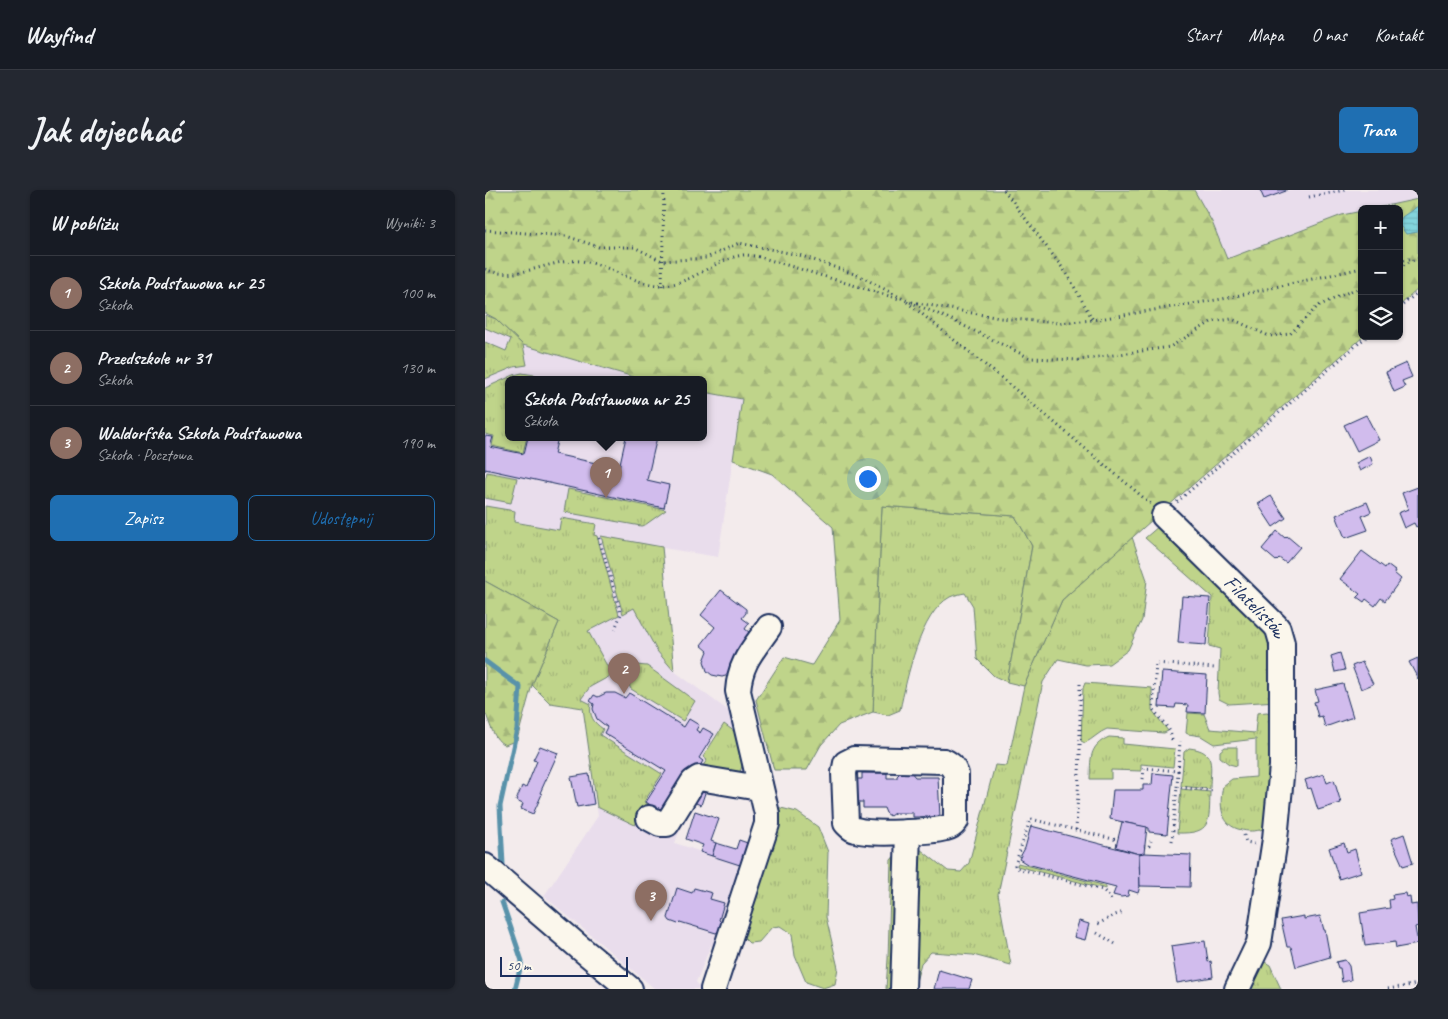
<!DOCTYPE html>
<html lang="pl">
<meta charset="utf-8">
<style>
:root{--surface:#171b24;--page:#242831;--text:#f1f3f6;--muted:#9ea1a6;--line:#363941;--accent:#1f6fb2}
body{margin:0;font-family:Caveat,sans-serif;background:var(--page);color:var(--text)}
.controls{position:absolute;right:15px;top:15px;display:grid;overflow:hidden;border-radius:8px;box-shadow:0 1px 4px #0004}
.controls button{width:45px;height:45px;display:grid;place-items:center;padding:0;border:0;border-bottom:1px solid var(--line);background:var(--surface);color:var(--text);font:25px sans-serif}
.scale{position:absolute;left:15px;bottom:12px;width:128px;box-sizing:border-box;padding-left:5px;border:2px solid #1b2f5e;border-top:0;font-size:14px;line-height:18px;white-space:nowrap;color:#1b2f5e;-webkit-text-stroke:4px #fbf7ec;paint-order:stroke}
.you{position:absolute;left:382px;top:288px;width:18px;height:18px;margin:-12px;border:4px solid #fff;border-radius:50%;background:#1a73e8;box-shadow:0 0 0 8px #1a73e833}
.badge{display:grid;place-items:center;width:32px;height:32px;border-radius:50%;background:var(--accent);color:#fff;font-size:16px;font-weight:700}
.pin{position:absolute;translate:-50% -41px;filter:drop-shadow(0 1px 2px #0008)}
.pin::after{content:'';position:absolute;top:26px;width:18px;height:15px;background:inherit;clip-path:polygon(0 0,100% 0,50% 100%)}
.popup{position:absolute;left:20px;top:186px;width:202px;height:65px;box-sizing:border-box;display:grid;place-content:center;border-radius:8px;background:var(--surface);filter:drop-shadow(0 1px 4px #0005);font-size:16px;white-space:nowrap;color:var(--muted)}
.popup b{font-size:19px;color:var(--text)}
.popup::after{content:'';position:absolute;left:50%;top:100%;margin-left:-10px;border:10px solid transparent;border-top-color:var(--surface)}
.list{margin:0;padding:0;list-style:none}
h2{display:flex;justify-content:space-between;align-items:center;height:65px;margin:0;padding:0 20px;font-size:21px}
h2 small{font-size:16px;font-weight:400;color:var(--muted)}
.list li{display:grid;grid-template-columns:32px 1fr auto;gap:15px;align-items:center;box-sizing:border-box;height:75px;padding:0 20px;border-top:1px solid var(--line)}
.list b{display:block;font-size:19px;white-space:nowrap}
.list p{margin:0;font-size:16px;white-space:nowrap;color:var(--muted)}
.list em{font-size:16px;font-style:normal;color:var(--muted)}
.actions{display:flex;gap:10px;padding:15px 20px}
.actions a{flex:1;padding:11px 0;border:1px solid var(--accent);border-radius:8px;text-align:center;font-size:18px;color:var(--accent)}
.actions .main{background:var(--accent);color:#fff}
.icon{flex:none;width:28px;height:28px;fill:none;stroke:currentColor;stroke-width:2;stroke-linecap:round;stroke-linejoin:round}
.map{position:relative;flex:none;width:933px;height:799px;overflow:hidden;border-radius:8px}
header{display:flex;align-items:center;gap:30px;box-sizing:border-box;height:70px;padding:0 25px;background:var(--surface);border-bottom:1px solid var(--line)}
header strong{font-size:24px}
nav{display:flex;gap:28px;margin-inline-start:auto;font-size:18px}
.intro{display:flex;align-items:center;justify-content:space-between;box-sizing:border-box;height:120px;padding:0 30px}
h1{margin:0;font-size:35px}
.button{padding:12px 22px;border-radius:8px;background:var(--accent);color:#fff;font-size:18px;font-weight:700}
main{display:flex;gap:30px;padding:0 30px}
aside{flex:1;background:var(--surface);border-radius:8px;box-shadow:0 1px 4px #0004}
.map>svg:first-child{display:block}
</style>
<header>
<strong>Wayfind</strong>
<nav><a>Start</a><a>Mapa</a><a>O nas</a><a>Kontakt</a></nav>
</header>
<div class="intro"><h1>Jak dojechać</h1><a class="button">Trasa</a></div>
<main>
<aside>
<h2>W pobliżu<small>Wyniki: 3</small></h2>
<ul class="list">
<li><span class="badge" style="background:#8d6e63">1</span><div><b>Szkoła Podstawowa nr 25</b><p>Szkoła</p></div><em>100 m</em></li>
<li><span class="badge" style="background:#8d6e63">2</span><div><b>Przedszkole nr 31</b><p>Szkoła</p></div><em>130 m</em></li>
<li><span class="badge" style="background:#8d6e63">3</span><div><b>Waldorfska Szkoła Podstawowa</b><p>Szkoła · Pocztowa</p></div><em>190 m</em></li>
</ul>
<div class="actions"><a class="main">Zapisz</a><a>Udostępnij</a></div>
</aside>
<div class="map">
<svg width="933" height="799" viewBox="0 0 933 799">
<defs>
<pattern id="grass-tufts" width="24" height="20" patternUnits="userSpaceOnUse" patternTransform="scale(1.25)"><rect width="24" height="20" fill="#bfd48a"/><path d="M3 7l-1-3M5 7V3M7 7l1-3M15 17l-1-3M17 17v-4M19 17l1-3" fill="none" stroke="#a4b67a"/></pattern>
<pattern id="forest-firs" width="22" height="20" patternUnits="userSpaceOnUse" patternTransform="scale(1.25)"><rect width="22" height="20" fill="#bfd48a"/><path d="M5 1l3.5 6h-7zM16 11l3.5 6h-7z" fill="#a4b67a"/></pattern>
<pattern id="water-rules" width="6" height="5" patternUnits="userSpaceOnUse" patternTransform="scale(1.25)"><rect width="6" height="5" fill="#83d4dc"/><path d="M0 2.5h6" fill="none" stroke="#71b6bf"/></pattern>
</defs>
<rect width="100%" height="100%" fill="#f3ebec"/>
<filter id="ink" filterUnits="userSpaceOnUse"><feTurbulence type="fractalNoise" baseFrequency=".02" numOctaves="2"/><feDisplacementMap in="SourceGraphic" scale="10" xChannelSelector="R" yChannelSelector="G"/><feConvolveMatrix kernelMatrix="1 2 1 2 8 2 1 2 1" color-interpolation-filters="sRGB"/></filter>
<g filter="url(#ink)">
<g fill="#e9ddec">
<path d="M565,0H933V47L914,19H877V59L762,85Z"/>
<path d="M0,123L11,129L38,155L156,189H23V247H218L219,202L257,209L233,367L178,358L189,481L252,527L275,614L212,596L190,653L261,677L235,763L226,755L211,792L217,799H170L59,706L113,626L98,518L65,513L47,495L74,432L0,391Z"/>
</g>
<g fill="url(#grass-tufts)" stroke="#6d8274">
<path d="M0,125L11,129L38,155L42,175L29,177L0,189V152L21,161L26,149L0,138Z"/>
<path d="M37,183L55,186L54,189H23V247H42L38,263L7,256L9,246L0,244V198L29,185Z"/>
<path d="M2,282L32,288L26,313L0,308V290Z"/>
<path d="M83,299L181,320L160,335L156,336L79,322Z"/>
<path d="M0,316L30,321L29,332L74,340L76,328L111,334L109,345L112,346L134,425L103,441L127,485L105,497L96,509L106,514C104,526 108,532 118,539L115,545L177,584L159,612L163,614L150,635L112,617L98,518L65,513L47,495L74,432L0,391Z"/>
<path d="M397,316L530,326L547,356L522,492L509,486L492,469L488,416L480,403C475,404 469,405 465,407C435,423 422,488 415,520L403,525L388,522Z"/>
<path d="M674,336L785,436L792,511L744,514L734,509L733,503L735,459L724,456L727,407L660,348Z"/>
<path d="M116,346L177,357L189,481L172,461L149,418L138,424Z"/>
<path d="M647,347L662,390L657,430L643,460L624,474L601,475L573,469L558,492L513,704L526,775L488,765L446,762L436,773L429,799H401L403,769L406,670L412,663L435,659L463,681L476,682L484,673L510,575L522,576L539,496L577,410Z"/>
<path d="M151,475L162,476L210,511L198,531L146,499L137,482Z"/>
<path d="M600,493L667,498V520L683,541L679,543L622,539C614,542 608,549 600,553L596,551L598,498Z"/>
<path d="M782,522L792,528L781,638C773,641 766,642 757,640C735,636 734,615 738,596L747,589L771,587V549L729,554L716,546L703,544L701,543L703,523L719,524L725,539L770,543L772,523Z"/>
<path d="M239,534L257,547L258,573L252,591L215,580L222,570L218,567Z"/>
<path d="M624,547L638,548V554L690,559L688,577L656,574V581L626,580V589H605C606,570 603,556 624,547Z"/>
<path d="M740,557H752V576L744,574L735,567V561Z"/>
<path d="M704,558C732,561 725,576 725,599L696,596L699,562Z"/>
<path d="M696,599L725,602C724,632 727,644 692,643Z"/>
<path d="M288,616L312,622L333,637L343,662L341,727L353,778L350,794L338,798L321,792L310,766L307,744L295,736L287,737L274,752L264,753L259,748L257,732Z"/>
<path d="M533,673L621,696V699L532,676Z"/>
<path d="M778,771L785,775L796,799H757Z"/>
</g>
<g fill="url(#forest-firs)" stroke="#6d8274">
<path d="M0,0H709L727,32L742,69L857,25L877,21V146H879L667,330L577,410L539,496L522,492L547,356L530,326L397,316L388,522L354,535L336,555L322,580H289L271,510L299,467L327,475L355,430L348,337L287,284L248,270L257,209L219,202L218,189H156L38,155L11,129L0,123Z"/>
<path d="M933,9V99L914,116V19H887Z"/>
<path d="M0,391L74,432L47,495L32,550L20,555C8,550 5,533 0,522Z"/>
</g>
<path fill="url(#water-rules)" stroke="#5992aa" d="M933,16V42L921,44L914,34L917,27Z"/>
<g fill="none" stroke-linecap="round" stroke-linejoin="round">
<g stroke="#5992aa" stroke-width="5">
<path d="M0,471L35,497L32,539L15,616L18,675"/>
<path d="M17,712L37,771L30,799"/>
</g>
</g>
<g fill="#d1bced" stroke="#1b2f5e">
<path d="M775,0H801V1L779,9Z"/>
<path d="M921,173L927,187L917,191L920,197L909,202L901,182Z"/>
<path d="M881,225L894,250L872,261L859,235Z"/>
<path d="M0,246L8,247L5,257L39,264L43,247H73L69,264L134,278L141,247H172L162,290L184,295L179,318L0,279V281Z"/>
<path d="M885,266L888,274L875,281L871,273Z"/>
<path d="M933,297V336L931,337L929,333L919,338L913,323L923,319L917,303Z"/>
<path d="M786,306L801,328L788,337L773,314Z"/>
<path d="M882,312L886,322L877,326L883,340L860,348L851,325Z"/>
<path d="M792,341L800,348L802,346L815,357L801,373L794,368L791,371L777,359Z"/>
<path d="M877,361L900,378L902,375L910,381L909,383L916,389L900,411L896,408L890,416L881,409L879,412L872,407L875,404L855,389Z"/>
<path d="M236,400L261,419V423L257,428L264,433L260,439L269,446L244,485L237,487L227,485L222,481L219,471L223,461L216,455L230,437L216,425Z"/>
<path d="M697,406L725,408L721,455L693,453Z"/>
<path d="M855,463L860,480L850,482L846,466Z"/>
<path d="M933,468V489L924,472Z"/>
<path d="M877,472L888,494L876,499L867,476Z"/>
<path d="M677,482L722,485L720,523L702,522L703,515L691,514L690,518L674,517Z"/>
<path d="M858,494L868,527L840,537L837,526L833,527L829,512L833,511L830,500Z"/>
<path d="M121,503H130L140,508L144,503L199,537L204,529L214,535L211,540L215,543L218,538L229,544L214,568L218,571L213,579L209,576L179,624L161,612L181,581L119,543L122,537L112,529L108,519L109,514L105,511L109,505L113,507Z"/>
<path d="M55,556L73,563L55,603L57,604L48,624L36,619L38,614L31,611L37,596L41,598L52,571L48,570Z"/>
<path d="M417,581H425L430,587H453L455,627H428V623H409L405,626L401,623L399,618H378V612H366L365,589H377V583H402V588H412V586Z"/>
<path d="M668,583L688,585L682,644L664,642V638L625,629L628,600H658V595H667Z"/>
<path d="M104,584L109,614L92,617L86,587Z"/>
<path d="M839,584L842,593L849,590L856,613L833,620L826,598L823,599L820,590Z"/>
<path d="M214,597L221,600L216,615L208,612Z"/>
<path d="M210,621L234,629L226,651L231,653L227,666L215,662L218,655L201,649Z"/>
<path d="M637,632L662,637L659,663L654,664L631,657Z"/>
<path d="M546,636L654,664L655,696L653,703L644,700L643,706L636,707L628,705L631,697L542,674L534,669L540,658Z"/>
<path d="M919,644L928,673L918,676L906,649Z"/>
<path d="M254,650L268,655L261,677L227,666L231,653L251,659Z"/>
<path d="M859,653L862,662L870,659L876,682L854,689L844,658Z"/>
<path d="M659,663L706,665L705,697L655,696L654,664Z"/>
<path d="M192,698L207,703L209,698L227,703L225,709L239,713L234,730L237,733L235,741L231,743L195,732L193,734L185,731L183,728Z"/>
<path d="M920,703L921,707L925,706L926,715L932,714L933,736L930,737L933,754L911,758L910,752L880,756L875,723L905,718L904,710L908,709L907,705Z"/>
<path d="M819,726V729L835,726L839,740H840L845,767L811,777L806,757H802L796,730Z"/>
<path d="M594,731L604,734L600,750L589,747Z"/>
<path d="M720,751L723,772L726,771L728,787L692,793L686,756Z"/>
<path d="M860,770L864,776L866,790L857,792L855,778H853L851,772Z"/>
<path d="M454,780L487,790L484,799H449Z"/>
</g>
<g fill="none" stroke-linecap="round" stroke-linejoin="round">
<g stroke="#1b2f5e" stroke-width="28">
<g id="minor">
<path id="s1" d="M679,326L790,435L793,439L797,453V576L790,649L774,753L752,799"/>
<path d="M369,569L459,571C466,574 468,577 471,584V631C468,635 466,637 461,638C445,642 386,645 371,640C366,639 364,636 361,633L359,583L361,573Z"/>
<path d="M164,628L175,634H182L208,592L214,588L268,597L275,596"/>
<path d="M0,676L94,757L145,799"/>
<path d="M228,799L282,634V624L253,501C255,472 268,460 284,437"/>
<path d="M418,799L423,642"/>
</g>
</g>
<g stroke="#1b2f5e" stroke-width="3" stroke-dasharray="1 4" stroke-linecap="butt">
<path d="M519,0L582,84L608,130"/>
<path d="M824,7L860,0"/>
<path d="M0,40L81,46L114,57H149L177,71L221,68L254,53L314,65L375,86L420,110L467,130L545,168L593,170L685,157L726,132L747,129L784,146L805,144L833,116L877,96"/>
<path d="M914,71L928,68"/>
<path d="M914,77L933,68"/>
<path d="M0,79C28,92 57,73 86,71C117,68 147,96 177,95C207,95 230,68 259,65C264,65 270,66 275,67L414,109"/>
<path d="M177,96L179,0"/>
<path d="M422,112L519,190L666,314"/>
<path d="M427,112L515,128L574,133L608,130L737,109L877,78"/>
<path d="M914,118L933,102"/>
<path d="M692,312L882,146"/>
<path d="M114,348L136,424L130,439"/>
<path d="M595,494V564L591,640L632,650"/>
<path d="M687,550L685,541L668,519L671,473L730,478"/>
<path d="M693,581L695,551"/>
<path d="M658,589L659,578L693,581L692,597L730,601"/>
<path d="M591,640L546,629L545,630L530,675L531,678L618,700L625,707L626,711"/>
<path d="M759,645L761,652L771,654"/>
<path d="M687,651L692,597"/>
<path d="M659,657L664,656L666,651"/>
<path d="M613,734L630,725L639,722"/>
<path d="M612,743L632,755"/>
<path d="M903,799L933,794"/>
</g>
<use href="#minor" stroke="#fbf7ec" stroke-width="24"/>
</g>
</g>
<g text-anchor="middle" stroke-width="5" stroke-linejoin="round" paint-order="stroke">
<g font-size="21" fill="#1b2f5e" stroke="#fbf7ec">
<text dy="7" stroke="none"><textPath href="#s1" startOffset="129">Filatelistów</textPath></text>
</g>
</g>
</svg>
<div class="controls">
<button>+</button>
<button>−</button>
<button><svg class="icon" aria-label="layers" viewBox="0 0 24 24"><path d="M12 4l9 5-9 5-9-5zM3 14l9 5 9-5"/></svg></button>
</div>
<div class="scale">50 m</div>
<div class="you"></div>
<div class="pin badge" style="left:121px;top:308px;background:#8d6e63">1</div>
<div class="popup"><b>Szkoła Podstawowa nr 25</b>Szkoła</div>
<div class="pin badge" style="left:139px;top:504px;background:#8d6e63">2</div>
<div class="pin badge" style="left:166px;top:731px;background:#8d6e63">3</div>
</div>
</main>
